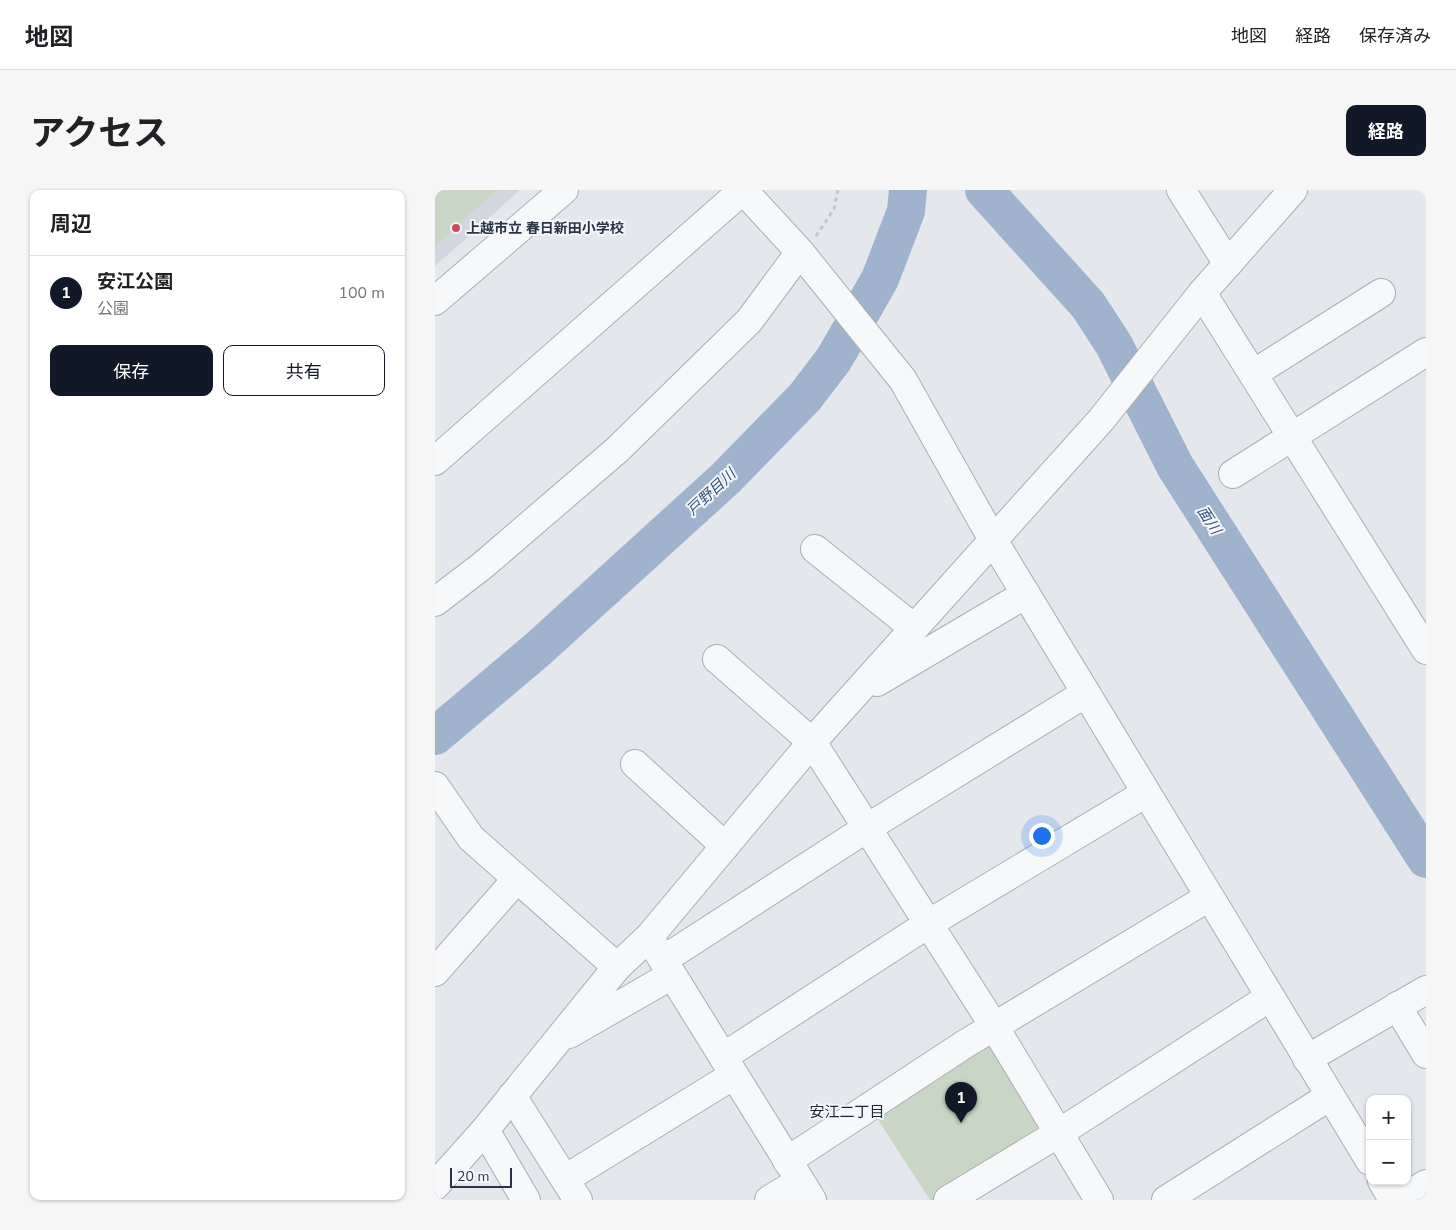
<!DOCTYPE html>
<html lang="ja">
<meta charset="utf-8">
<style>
:root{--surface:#fff;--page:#f6f6f6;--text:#202124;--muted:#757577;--line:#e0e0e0;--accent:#111827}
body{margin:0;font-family:"Nunito Sans","Noto Sans JP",sans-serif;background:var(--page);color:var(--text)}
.controls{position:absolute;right:15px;bottom:15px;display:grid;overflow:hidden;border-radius:10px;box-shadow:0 1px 4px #0004}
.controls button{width:45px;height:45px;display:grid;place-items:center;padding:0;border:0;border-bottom:1px solid var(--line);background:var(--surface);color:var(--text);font:25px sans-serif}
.scale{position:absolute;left:15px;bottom:12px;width:62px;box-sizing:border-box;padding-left:5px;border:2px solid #2b3445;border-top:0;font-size:14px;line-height:18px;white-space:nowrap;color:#2b3445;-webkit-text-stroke:4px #f4f6f9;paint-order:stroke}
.you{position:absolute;left:606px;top:645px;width:18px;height:18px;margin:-12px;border:4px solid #fff;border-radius:50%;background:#1a73e8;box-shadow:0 0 0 8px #1a73e833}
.badge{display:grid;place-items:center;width:32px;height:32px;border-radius:50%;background:var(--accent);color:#fff;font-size:16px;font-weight:700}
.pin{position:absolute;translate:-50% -41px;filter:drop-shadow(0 1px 2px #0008)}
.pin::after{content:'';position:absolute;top:26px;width:18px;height:15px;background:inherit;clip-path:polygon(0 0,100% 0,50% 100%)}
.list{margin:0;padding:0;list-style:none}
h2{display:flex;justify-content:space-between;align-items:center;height:65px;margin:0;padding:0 20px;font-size:21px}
h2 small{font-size:16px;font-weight:400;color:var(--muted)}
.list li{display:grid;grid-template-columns:32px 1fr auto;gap:15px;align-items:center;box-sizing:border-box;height:75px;padding:0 20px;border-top:1px solid var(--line)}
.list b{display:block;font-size:19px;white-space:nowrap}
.list p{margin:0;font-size:16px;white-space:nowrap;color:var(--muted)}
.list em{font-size:16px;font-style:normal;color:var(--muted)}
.actions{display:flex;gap:10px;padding:15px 20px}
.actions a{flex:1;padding:11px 0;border:1px solid var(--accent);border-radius:10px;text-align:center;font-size:18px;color:var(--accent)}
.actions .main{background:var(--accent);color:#fff}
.map{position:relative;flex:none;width:991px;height:1010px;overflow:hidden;border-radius:10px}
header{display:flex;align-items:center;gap:30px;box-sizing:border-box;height:70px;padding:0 25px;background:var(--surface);border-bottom:1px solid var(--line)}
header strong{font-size:24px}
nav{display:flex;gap:28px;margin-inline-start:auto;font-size:18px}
.intro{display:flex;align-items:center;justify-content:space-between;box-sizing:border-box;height:120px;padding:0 30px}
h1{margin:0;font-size:35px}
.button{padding:12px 22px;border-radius:10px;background:var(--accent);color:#fff;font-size:18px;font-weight:700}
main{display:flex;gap:30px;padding:0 30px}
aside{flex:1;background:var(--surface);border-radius:10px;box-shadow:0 1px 4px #0004}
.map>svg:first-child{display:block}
</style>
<header>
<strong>地図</strong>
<nav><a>地図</a><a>経路</a><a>保存済み</a></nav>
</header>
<div class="intro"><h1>アクセス</h1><a class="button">経路</a></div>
<main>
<aside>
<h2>周辺<small></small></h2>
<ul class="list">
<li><span class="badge">1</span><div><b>安江公園</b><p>公園</p></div><em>100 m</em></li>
</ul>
<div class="actions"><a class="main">保存</a><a>共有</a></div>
</aside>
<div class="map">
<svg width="991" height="1010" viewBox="0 0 991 1010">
<rect width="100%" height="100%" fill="#e4e7ec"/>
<path fill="#d2d6de" d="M0,0H85L0,76Z"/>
<g fill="#c9d6c5">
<path d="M0,0H62L0,56Z"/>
<path d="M554,852L612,942L506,1010H495L440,925Z"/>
</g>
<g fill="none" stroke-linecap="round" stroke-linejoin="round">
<g stroke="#9fb4cc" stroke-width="38">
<path d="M549,0L653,115L679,155L740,276L991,669"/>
<path d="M0,546L103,459L291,288L370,207L399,169L445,89L471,21L473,0"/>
</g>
<g stroke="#a9aeb7" stroke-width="30">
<g id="minor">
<path d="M308,0L365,62L468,190L558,350L935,971"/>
<path d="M746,0L793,74"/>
<path d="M767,103L991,460"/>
<path d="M0,111L129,0"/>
<path d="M818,184L946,103"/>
<path d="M0,271L308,0"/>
<path d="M798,284L991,162"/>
<path d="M380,359L479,438"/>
<path d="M0,412L47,376L182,260L314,131L365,62"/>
<path d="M282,469L377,552L559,836L664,1010"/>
<path d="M442,492L591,404"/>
<path d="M200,574L290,656"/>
<path d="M0,596L36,648L182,777"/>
<path d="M218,754L377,1010"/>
<path d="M228,770L432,638L651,503"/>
<path d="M0,782L81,690"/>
<path d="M962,816L991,864"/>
<path d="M134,844L237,785"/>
<path d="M288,867L493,734L711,603"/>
<path d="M872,869L991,800"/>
<path d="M77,906L143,1010"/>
<path d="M50,940L91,1010"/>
<path d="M352,971L530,854L774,707"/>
<path d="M130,989L299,885"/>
<path d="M947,991L958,1010"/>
<path d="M0,996L50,940L182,777L214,747L377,552L666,230L767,103L858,0"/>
<path d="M334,1010L365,991"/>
<path d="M513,1010L624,943L835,807"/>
<path d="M731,1010L895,906"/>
<path d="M965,1010L991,994"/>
</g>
</g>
<path stroke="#c2c5cb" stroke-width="3" stroke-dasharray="4 4" stroke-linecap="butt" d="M381,46L399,19L403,0"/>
<use href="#minor" stroke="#f7f8fa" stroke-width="28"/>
</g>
<circle fill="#d1495b" stroke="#f4f6f9" stroke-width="2" cx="21" cy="38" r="5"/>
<g text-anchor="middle" stroke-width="4" stroke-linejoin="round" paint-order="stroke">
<g font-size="14" font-weight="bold" fill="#2b3445" stroke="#f4f6f9" text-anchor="start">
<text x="31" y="43">上越市立 春日新田小学校</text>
</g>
<g font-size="15" font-style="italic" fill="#34527a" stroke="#f4f6f9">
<text transform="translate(276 302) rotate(-43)" y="5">戸野目川</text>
<text transform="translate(774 330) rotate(57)" y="5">面川</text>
</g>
<g font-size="15" fill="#1d2536" stroke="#f4f6f9">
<text x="412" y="927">安江二丁目</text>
</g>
</g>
</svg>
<div class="controls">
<button>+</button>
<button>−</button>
</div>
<div class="scale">20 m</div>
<div class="you"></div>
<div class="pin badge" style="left:526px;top:933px">1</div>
</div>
</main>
